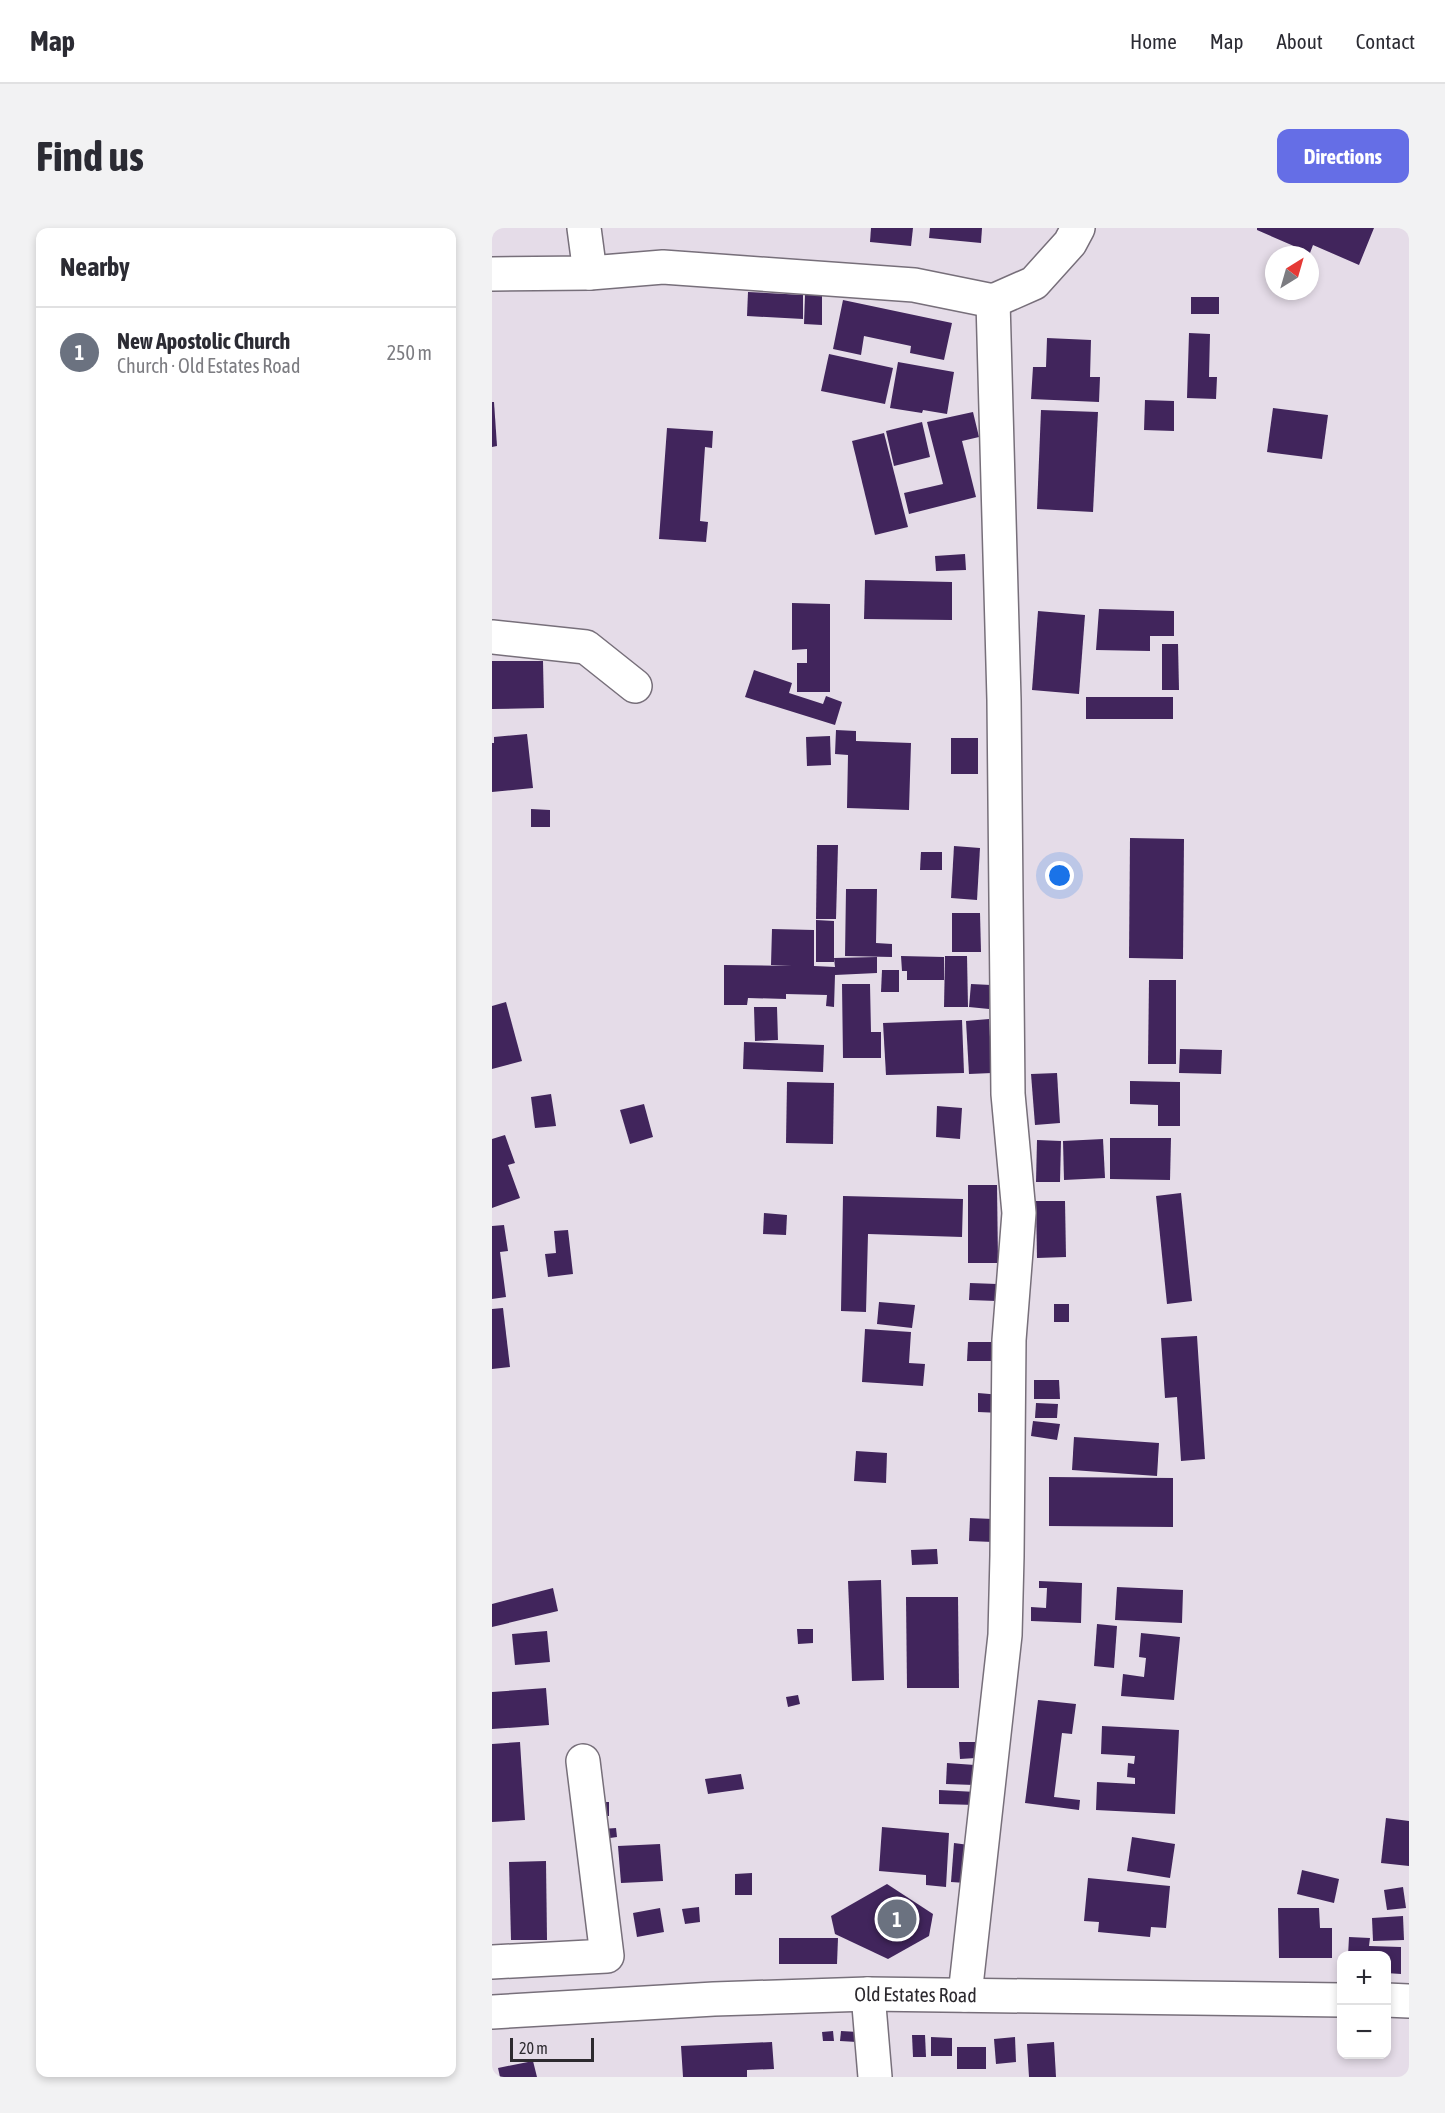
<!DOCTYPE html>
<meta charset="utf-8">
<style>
:root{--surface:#fff;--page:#f2f2f3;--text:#2b2b33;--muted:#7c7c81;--line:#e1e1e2;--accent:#656ee6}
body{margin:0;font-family:"Asap Condensed",sans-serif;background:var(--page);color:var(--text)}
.controls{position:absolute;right:18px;bottom:18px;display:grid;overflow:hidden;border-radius:12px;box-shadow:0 3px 9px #0003}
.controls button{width:54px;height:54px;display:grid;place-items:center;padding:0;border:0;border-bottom:2px solid var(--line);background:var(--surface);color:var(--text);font:30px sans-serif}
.compass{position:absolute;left:773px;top:18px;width:54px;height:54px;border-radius:50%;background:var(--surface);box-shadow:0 3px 9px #0003;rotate:37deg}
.scale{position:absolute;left:18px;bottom:15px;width:84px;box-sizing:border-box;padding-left:6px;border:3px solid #2d2a2f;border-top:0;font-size:16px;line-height:21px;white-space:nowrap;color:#2d2a2f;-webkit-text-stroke:4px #e5dce8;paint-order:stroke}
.you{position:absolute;left:568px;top:648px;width:21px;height:21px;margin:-15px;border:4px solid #fff;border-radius:50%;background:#1a73e8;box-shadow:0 0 0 9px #1a73e833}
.badge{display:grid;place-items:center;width:39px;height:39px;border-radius:50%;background:var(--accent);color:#fff;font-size:20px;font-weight:700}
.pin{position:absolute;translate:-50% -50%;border:3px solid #fff;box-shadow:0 2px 6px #0006}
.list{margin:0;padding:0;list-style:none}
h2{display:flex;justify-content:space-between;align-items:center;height:78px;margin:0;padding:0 24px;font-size:26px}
h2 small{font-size:20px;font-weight:400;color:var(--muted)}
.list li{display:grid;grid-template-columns:39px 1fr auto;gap:18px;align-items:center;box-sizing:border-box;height:90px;padding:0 24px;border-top:2px solid var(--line)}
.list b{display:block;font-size:22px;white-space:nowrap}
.list p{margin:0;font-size:20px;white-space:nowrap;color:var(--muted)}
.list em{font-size:20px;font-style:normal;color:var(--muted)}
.map{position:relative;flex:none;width:917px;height:1849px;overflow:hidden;border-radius:12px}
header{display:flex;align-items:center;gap:36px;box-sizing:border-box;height:84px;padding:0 30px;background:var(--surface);border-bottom:2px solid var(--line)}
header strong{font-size:28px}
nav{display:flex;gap:33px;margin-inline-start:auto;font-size:21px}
.intro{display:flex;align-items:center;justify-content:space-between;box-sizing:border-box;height:144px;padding:0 36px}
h1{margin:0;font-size:42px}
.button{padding:15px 27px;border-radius:12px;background:var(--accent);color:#fff;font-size:21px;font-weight:700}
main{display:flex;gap:36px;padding:0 36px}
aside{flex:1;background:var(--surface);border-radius:12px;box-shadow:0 3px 9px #0003}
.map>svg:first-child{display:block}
</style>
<header>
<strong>Map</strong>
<nav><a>Home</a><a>Map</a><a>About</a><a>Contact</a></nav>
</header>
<div class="intro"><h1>Find us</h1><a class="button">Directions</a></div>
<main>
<aside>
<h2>Nearby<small></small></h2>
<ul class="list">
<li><span class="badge" style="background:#6b7280">1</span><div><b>New Apostolic Church</b><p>Church · Old Estates Road</p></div><em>250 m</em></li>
</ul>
</aside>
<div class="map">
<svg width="917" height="1849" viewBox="0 0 917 1849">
<rect width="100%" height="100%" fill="#e5dce8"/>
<g fill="#41255c">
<path d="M379,0H421L419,18L378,14Z"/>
<path d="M438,0H490L489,15L437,10Z"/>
<path d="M765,0H882L867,37L821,17L818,25L765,2Z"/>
<path d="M256,64L311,67V91L255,88Z"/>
<path d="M313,67H330V97L312,96Z"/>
<rect x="699" y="69" width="28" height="17"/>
<path d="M351,72L460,95L452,132L418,125L419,118L372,108L369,127L341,121Z"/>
<path d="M697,105L718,106L717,149H725L724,171L695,170Z"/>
<path d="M555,110L599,112L598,149H608L607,174L539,171L541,139H554Z"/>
<path d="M337,126L401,140L393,176L329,163Z"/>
<path d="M406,134L462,144L455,186L431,182L430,185L398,180Z"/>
<path d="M653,172L682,173V203L652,202Z"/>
<path d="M0,174H2L5,218L0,219Z"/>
<path d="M781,180L836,187L830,231L775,224Z"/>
<path d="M549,182L606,184L601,284L545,281Z"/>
<path d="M481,184L487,209L470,213L484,269L417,286L412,265L451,256L435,194Z"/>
<path d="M430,194L438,229L402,238L394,203Z"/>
<path d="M175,200L221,203L220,220L213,219L208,293L216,294L214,314L167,311Z"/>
<path d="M392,205L416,299L383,307L360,213Z"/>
<path d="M473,326L474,342L444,343L443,328Z"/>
<path d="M373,352L460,354V392L372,391Z"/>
<path d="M300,375L338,376V464H305V435H315V421L300,422Z"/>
<path d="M607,381L682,383V408H658V423L604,422Z"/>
<path d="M546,383L593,387L587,466L540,462Z"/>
<path d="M670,416H686L687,462H670Z"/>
<path d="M0,433H51L52,480L0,481Z"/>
<path d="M262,442L300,455L297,465L331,476L334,468L350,474L343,497L253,469Z"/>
<rect x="594" y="469" width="87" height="22"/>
<path d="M344,502L364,503V513L419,515L417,582L355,580L356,527L343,526Z"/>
<path d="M35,506L41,560L0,564V515H2V509Z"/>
<path d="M338,508L339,537L315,538L314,509Z"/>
<rect x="459" y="510" width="27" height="36"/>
<path d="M39,581L58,582V599H39Z"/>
<path d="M638,610L692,611L691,731L637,730Z"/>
<path d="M325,617H346L344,691H324Z"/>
<path d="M462,618L488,620L485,672L459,670Z"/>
<path d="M429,624H450V642H428Z"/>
<path d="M354,661H385L384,715L400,716V729L353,728Z"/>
<path d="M460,685H488L489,724H460Z"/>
<path d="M324,692L342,693V734H324Z"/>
<path d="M280,701L322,702V738L343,739L342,730L385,729V745L343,747L342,779L334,778L335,767L294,766V771L256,770L255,777H232V737L300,738L279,737Z"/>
<path d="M409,728L452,729V752H415V743H410Z"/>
<path d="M453,728H475L476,779H452Z"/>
<path d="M390,742H407V764H389Z"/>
<path d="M657,752H684V836H656Z"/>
<path d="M350,756H378L379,804H389V830H351Z"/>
<path d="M479,756L499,757L497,781L477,779Z"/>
<path d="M14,774L30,833L0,841V778Z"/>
<path d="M262,779H285L286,812L263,813Z"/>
<path d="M497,791L500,845L477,846L474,793Z"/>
<path d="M470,792L472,845L394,847L391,795Z"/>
<path d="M252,814L332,817L331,844L251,841Z"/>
<path d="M688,821L730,822L729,846L687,845Z"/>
<path d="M565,845L568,895L543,897L539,846Z"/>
<path d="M638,853L688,854V898H666V877L638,876Z"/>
<path d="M295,854L342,855L341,916L294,915Z"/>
<path d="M59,866L64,898L43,900L39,869Z"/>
<path d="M152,876L161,909L138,916L128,882Z"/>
<path d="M445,878L470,880L468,911L444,909Z"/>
<path d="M13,907L23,935L16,937L28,970L0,980V911Z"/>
<path d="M618,910H679L678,952L618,951Z"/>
<path d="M611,911L613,950L572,952L571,913Z"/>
<path d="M545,912L569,913L568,954H544Z"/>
<path d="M476,957H505L506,1035H476Z"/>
<path d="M689,965L700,1073L675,1076L664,968Z"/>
<path d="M351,968L471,971L470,1009L376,1006L374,1084L349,1083Z"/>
<path d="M544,973H573L574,1029L545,1030Z"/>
<path d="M272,985L295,987L294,1007L271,1006Z"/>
<path d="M12,997L16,1023L8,1024L14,1069L0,1071V998Z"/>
<path d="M76,1002L81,1046L56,1049L53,1026L64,1025L62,1003Z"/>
<path d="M478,1055L505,1056V1073L477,1072Z"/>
<path d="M387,1074L423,1077L420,1100L385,1096Z"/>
<rect x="562" y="1076" width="15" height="18"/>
<path d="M11,1080L18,1139L0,1141V1081Z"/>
<path d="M373,1101L419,1104L417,1135L433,1136L431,1158L370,1154Z"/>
<path d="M705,1108L713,1231L689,1233L685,1169L673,1170L669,1110Z"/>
<path d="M476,1114H499V1133H475Z"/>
<path d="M542,1152H567L568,1171H542Z"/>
<path d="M486,1165L509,1167V1185L486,1184Z"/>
<path d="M544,1175L566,1176L565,1190H543Z"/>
<path d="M541,1193L568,1196L565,1212L539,1208Z"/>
<path d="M582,1209L667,1215L665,1248L580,1242Z"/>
<path d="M364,1223L395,1225L394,1255L362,1253Z"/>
<path d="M557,1249L681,1250V1299L557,1298Z"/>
<path d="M478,1290L501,1291V1314L477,1313Z"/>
<path d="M445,1321L446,1336L420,1337L419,1322Z"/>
<path d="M389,1352L392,1452L360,1453L356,1353Z"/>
<path d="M547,1353L590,1355L589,1395L539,1393V1379L554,1380L555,1360H547Z"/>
<path d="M625,1359L691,1362L690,1395L623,1392Z"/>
<path d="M61,1360L66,1383L0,1399V1376Z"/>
<path d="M414,1369H466L467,1460H415Z"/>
<path d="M605,1396L625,1398L622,1440L602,1438Z"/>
<path d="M305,1401H321V1415L306,1416Z"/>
<path d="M55,1403L58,1434L23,1437L20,1406Z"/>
<path d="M649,1405L688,1409L682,1472L629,1468L631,1446L652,1449L654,1430L647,1429Z"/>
<path d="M54,1460L57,1497L0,1501V1464Z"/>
<path d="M306,1467L308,1476L296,1479L294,1469Z"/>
<path d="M546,1472L584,1476L580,1506L570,1505L562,1569L588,1572L587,1582L533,1575Z"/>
<path d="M610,1498L687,1502L683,1586L604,1582L605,1554L643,1556V1550L635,1549L636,1535L642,1536L643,1528L609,1526Z"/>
<path d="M28,1514L33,1592L0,1594V1516Z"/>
<path d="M467,1514H483L484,1530L468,1531Z"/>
<path d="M455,1535L483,1537L482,1557L454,1556Z"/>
<path d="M249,1546L252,1561L216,1566L213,1551Z"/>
<path d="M447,1562L484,1564V1577L447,1576Z"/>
<rect x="103" y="1574" width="14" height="14"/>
<path d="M894,1590L917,1593V1638L889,1635Z"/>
<path d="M390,1599L457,1605L454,1659L434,1657V1647L387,1643Z"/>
<path d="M124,1600L125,1609L111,1611L110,1601Z"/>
<path d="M640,1609L683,1616L678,1650L635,1643Z"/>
<path d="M462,1615L477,1617L474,1655L459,1654Z"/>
<path d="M168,1616L171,1653L129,1655L126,1618Z"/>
<path d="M54,1633L55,1712H19L17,1634Z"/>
<path d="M810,1642L847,1651L842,1675L805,1666Z"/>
<path d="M260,1645V1667H243V1646Z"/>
<path d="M596,1650L678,1658L674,1700L659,1699L658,1709L606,1704L607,1694L592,1693Z"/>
<path d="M395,1656L441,1686L437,1708L396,1731L343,1706L339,1688Z"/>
<path d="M911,1659L914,1680L895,1682L892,1662Z"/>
<path d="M207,1679L208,1694L193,1696L190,1681Z"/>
<path d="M168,1680L172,1704L145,1709L141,1685Z"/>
<path d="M786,1680H827L828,1700H840V1730H787Z"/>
<path d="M911,1688L912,1712L881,1713L880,1690Z"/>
<path d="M857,1709L878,1710L877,1718L909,1719V1746L894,1745V1728H856Z"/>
<path d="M287,1710H346L345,1736H287Z"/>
<path d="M341,1803L342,1813H331L330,1804Z"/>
<path d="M349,1803L366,1804L365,1814L348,1813Z"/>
<path d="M420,1807H433L434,1829H421Z"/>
<path d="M439,1809L460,1810V1828H439Z"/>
<path d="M523,1809L524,1834L504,1836L502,1811Z"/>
<path d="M280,1814L282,1841L255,1842V1849H191L189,1818Z"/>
<path d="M562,1814L564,1849H537L535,1816Z"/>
<rect x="465" y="1819" width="29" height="22"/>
<path d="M41,1833L45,1849H8L6,1840Z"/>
</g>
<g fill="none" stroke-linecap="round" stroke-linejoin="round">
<g stroke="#776f7a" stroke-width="36">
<g id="minor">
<path d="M92,0L98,45"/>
<path d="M0,46L98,45L171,39L422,57L501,73L542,55L578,15L586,0"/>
<path d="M0,409L94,419L143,458"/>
<path d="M0,1734L115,1728L91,1533"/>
<path d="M376,1766L383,1849"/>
<path d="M473,1767L513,1407L515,1328L517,1112L527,985L516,866L512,472L501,73"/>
<path d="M894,1772L917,1773"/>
<path id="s1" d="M0,1784L222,1771L376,1766L850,1772"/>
</g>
</g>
<use href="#minor" stroke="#fff" stroke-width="33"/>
</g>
<g text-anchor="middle" stroke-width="6" stroke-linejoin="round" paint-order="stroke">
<g font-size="20" fill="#2d2a2f" stroke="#e5dce8">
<text dy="7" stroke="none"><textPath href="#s1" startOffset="424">Old Estates Road</textPath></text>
</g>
</g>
</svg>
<div class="controls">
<button>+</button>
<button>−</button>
</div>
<svg class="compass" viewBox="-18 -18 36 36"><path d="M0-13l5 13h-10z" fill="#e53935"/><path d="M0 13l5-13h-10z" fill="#7c7c81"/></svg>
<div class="scale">20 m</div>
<div class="you"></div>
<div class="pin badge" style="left:405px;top:1691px;background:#6b7280">1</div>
</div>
</main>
